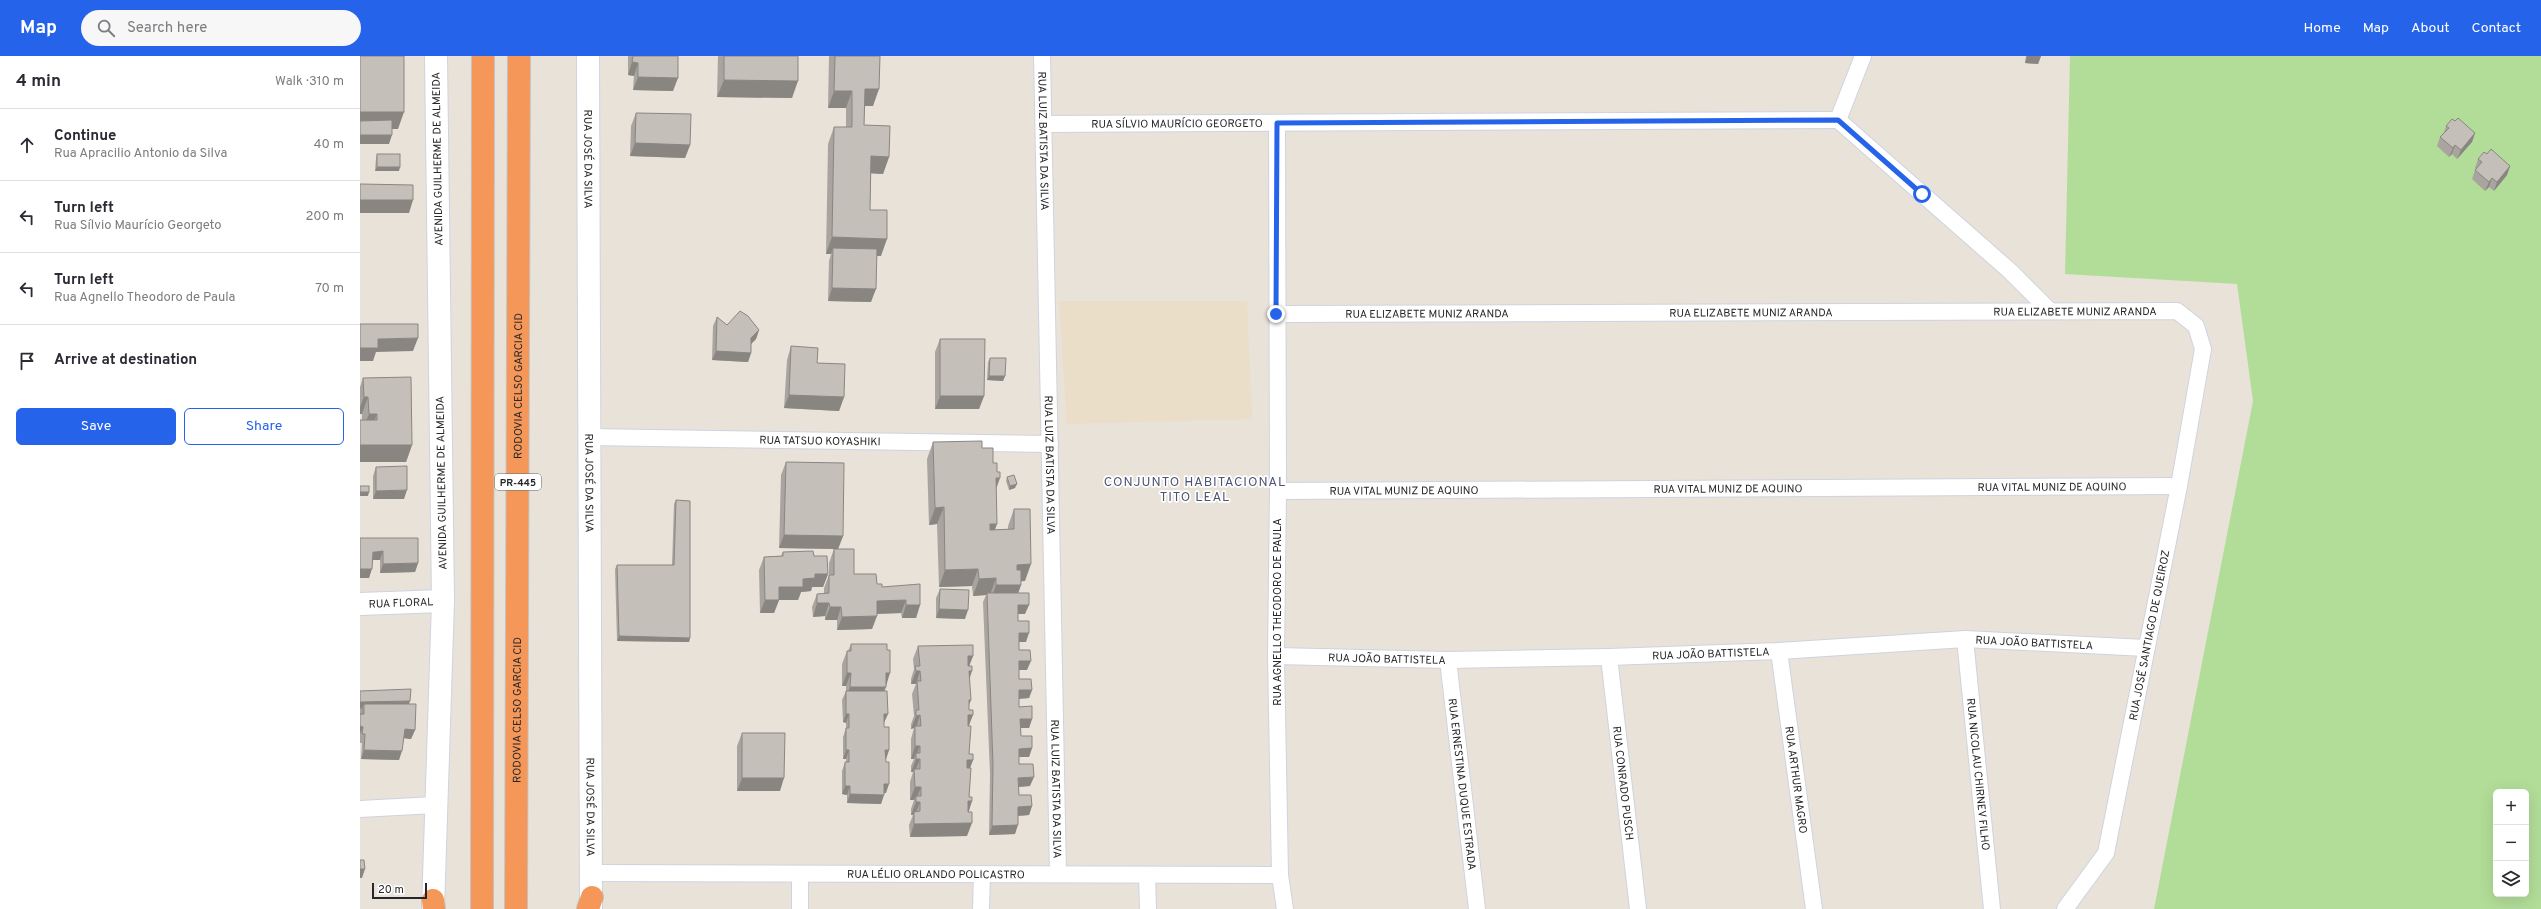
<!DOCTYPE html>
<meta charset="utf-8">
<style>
:root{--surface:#fff;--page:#f7f7f7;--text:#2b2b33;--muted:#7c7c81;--line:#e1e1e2;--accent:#2563eb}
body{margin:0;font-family:Overpass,sans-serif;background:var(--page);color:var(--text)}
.controls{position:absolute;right:12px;bottom:12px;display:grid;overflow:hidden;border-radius:6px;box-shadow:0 4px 16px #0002}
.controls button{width:36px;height:36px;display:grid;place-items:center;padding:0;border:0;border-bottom:1px solid var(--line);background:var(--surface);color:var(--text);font:20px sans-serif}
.scale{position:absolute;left:12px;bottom:10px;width:55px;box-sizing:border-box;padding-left:4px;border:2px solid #272727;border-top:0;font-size:11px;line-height:14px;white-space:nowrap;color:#272727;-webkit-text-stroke:3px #fff;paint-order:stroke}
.stop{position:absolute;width:12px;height:12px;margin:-9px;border:3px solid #2563eb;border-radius:50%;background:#fff}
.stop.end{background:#2563eb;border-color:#fff;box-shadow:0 1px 4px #0008}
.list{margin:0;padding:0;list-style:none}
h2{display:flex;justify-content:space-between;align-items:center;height:52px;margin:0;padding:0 16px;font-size:17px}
h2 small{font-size:13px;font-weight:400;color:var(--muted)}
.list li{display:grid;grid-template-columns:26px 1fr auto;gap:12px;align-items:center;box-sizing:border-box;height:72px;padding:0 16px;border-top:1px solid var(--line)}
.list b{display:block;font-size:15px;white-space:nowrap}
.list p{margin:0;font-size:13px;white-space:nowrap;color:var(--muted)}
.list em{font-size:13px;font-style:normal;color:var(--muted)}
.actions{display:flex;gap:8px;padding:12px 16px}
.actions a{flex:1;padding:9px 0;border:1px solid var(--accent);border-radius:6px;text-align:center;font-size:14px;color:var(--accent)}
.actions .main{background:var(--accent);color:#fff}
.icon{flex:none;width:22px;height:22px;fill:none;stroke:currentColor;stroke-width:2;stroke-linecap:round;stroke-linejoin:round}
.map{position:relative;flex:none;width:2181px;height:853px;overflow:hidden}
header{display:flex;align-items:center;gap:24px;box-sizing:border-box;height:56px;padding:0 20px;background:var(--accent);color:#fff}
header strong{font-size:19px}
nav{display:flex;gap:22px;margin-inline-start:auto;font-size:14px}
.search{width:280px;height:36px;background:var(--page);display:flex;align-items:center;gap:10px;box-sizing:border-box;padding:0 14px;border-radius:22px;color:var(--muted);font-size:15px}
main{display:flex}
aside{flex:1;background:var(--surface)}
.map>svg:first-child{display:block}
</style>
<header>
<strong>Map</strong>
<div class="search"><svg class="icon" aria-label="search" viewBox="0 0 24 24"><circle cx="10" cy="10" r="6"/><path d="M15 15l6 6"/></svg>Search here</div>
<nav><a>Home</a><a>Map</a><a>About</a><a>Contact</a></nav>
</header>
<main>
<aside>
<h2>4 min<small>Walk · 310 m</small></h2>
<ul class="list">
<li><svg class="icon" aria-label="ahead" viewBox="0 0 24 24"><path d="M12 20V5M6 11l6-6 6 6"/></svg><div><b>Continue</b><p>Rua Apracilio Antonio da Silva</p></div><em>40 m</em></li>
<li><svg class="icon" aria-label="left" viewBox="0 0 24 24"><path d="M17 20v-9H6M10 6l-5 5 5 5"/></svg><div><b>Turn left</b><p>Rua Sílvio Maurício Georgeto</p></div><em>200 m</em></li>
<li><svg class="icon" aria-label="left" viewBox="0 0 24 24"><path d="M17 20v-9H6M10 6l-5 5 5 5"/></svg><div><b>Turn left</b><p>Rua Agnello Theodoro de Paula</p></div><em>70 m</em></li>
<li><svg class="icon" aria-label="arrive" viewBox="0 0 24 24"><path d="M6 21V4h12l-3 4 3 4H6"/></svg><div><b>Arrive at destination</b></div></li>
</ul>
<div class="actions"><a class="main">Save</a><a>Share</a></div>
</aside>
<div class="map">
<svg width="2181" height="853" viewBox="0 0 2181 853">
<rect width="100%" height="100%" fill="#e9e2d9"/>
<path fill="#eadec9" d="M699,245H887L892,363L707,368Z"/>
<path fill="#b2dd98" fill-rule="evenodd" d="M1710,0H2181V853H1794L1893,345L1877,228L1705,218ZM2136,736H2166V838H2136Z"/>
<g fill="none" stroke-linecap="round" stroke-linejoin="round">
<g stroke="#cfd3e0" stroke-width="18">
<g id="street">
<path id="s1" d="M682,0L698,818"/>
<path d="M1478,64L1650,215L1689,254"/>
<path d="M1478,64L1503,0"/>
<path d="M917,67L918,435L916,600L920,819L925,853"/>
<path id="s2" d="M684,68L1478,64"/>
<path id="s3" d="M916,258L1817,255L1836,270L1843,293L1819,430L1746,797L1705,853"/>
<path id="s4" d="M229,381L690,388"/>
<path id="s5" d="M918,435L1819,430"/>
<path id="s6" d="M1605,583L1632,853"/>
<path id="s7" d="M1419,595L1454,853"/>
<path id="s8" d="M916,600L1088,604L1249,601L1419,595L1605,583L1786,592"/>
<path id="s9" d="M1249,601L1278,853"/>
<path id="s10" d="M1088,604L1117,853"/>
<path d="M0,753L75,749"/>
<path id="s11" d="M231,817L920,819"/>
<path d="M787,819L788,853"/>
<path d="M440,853V818"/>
<path d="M621,853L622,818"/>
</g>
</g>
<g stroke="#cfd3e0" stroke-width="24">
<g id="secondary">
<path id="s12" d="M228,0L231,853"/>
<path id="s13" d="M0,548L83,545"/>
<path d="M73,853L83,545L76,0"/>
</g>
</g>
<g stroke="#c3c3c3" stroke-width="24">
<g id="highway">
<path d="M73,844L74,853"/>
<path d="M122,853L123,0"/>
<path id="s14" d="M156,853L159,0"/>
<path d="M228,853L232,841"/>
</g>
</g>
<use href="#street" stroke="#fff" stroke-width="16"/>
<use href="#secondary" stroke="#fff" stroke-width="22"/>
<use href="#highway" stroke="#f49759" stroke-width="22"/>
</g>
<g fill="#a9a49f">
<path d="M268,0H318L313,35L273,34L274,20L268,19Z"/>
<path d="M358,0H438L432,42L357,41Z"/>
<path d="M469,0H520L513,50H505L504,69L529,101L523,118L511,117L510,154L521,200H517L511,246L468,245L469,205L471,198H466L468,88L474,71H486V52H468Z"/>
<path d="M1666,0H1682H1681L1678,8L1665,7Z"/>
<path d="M276,57L330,89L325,102L270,100L271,70Z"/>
<path d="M2095,65L2115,77L2112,86L2097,103L2092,98L2089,101L2077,90L2080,81L2083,79L2086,70Z"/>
<path d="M17,98L39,115H15L16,102Z"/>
<path d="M2127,98L2150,110L2147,119L2134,135L2129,131L2125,135L2112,123L2115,114L2116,113L2115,112L2118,103Z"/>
<path d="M357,261L367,269L399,274L396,283L391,288V297L388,306L352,304L353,270Z"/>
<path d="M580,283L624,340L619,353H575V296Z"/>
<path d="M431,290L457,307L484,341L479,355L424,352L427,304Z"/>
<path d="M630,302L645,320L643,325L627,324L628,306Z"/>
<path d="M3,322L52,389L46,406H0V364H2V358H0V331Z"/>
<path d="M573,386L622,392L633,407L636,433L635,474L648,473V470L654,453L665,525H661V529L658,537L665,558H658V565L666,586H659V594L667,614H659V623L672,634L669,642L659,643V651L672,663L669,672H661V680L672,692L669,701H659V708L670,730L658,731L659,739L672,750L669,759L658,760L655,778L629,779L630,718L623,546L626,539L613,540L612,530L579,531L577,468L569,469L567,403Z"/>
<path d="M426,406L483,480L478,493L419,492L421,419Z"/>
<path d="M16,411L44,443H13V420Z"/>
<path d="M647,421L655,432L649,434L646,425Z"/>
<path d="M316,444L330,582L329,586L257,585L255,513L257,509H312L314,448Z"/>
<path d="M0,482L58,507L55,516L20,517V504H13L9,522Z"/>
<path d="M474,493L494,518L517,528L522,531L560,549L556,562H542L541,557L517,558L512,573L477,574V564H465V560L453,561L452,551L457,538H464V532L469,519V507Z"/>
<path d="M423,496L454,500L468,518L463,531H452L451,535L441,536L438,544H419L414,557H400L399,514L404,501L421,500Z"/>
<path d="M580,533L605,563L576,562V542Z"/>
<path d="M491,588L526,629L524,635V671L529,694L526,703H525L526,737H524L521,748L487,747V739L482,738V715L485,706H486V703H483V681L486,672V667L483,666L482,644L486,635V630H482V608L487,595H488Z"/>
<path d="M558,590L613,600L609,610V698L613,704L610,712L609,741L612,745L608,756L607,780L550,781L549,769L553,759H551V753L554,744H550V726L553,716H551V710L554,703H551V683L554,672L551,673V668L554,660L552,638L556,628H551V623L554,613L553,603Z"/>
<path d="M0,635L49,648L55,674L51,683L44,682L39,704L1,703L2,687H0Z"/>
<path d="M382,677L420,735H377V690Z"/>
</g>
<g fill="#898682">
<path d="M1667,0H1682H1681L1678,8L1665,7Z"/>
<path d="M272,6L278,7L274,20L268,19Z"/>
<path d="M278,21L318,22L313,35L273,34Z"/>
<path d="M364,24L438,25L432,42L357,41Z"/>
<path d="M505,33H519L513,50H499Z"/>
<path d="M474,35H492L486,52H468Z"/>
<path d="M0,56H44L38,73H0Z"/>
<path d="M2115,77L2112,86L2097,103L2101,94Z"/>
<path d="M0,79H32L29,88H0Z"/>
<path d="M275,87L330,89L325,102L270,100Z"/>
<path d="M2095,89L2092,98L2089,101L2093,92Z"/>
<path d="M511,100L529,101L523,118L505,117Z"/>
<path d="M2150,110L2147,119L2134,135L2137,126Z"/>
<path d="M17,111H40L39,115H15Z"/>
<path d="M2132,122L2129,131L2125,135L2129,126Z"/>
<path d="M0,144H53L49,157H0Z"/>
<path d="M472,181L527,183L521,200L473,198V192L471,198H466Z"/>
<path d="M472,232L516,233L511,246L468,245Z"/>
<path d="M399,274L396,283L388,291L391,282Z"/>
<path d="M58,282L53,295L16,296L13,305H0V292L18,283Z"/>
<path d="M356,295L391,297L388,306L352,304Z"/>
<path d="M629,320H645L643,325L627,324Z"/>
<path d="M429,339L484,341L479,355L424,352Z"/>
<path d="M580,340H624L619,353H575Z"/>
<path d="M4,341H8L2,358H0V351Z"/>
<path d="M9,358H17L10,375H2Z"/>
<path d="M0,389H52L46,406H0Z"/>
<path d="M636,422H640L634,439Z"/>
<path d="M657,428L655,432L649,434L650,430Z"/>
<path d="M47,434L44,443H13L16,435Z"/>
<path d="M0,436H9L8,440H0Z"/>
<path d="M584,451L577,468L569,469L575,452Z"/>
<path d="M630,468H637L631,485Z"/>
<path d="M424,479L483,480L478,493L419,492Z"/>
<path d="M23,495L20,504H13V496Z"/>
<path d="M58,507L55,516L20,517L23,508Z"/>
<path d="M671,508L665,525L651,526L657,509Z"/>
<path d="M0,513H12L9,522H0Z"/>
<path d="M618,513L612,530L579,531L585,514Z"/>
<path d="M455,518H468L463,531H452L451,535L441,536L438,544H414L419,531Z"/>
<path d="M636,522L630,539L627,537L626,539L613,540L619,523Z"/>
<path d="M636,529H661L655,546H630Z"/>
<path d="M405,544H419L414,557H400Z"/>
<path d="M546,544L541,557L512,558L517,545Z"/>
<path d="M457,547H469L465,560L453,561Z"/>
<path d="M546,549H560L556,562H542Z"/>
<path d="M658,549H669L665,558H655Z"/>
<path d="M470,551H481L477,564H465Z"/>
<path d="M579,553L608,554L605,563L576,562Z"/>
<path d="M517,560L512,573L477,574L482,561Z"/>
<path d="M659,577H669L666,586H656Z"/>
<path d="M259,580L330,582L329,586L257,585Z"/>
<path d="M608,600H613L608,613Z"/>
<path d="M659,605H671L667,614H655Z"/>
<path d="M556,615H560L556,628H551Z"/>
<path d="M609,615H612L608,628Z"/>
<path d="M487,617H491L486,630H482Z"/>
<path d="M526,617H530L526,630Z"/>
<path d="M490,631H526L521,644H485Z"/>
<path d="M659,634H672L669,642L656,643Z"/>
<path d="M609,644H611L606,657Z"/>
<path d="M50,645L47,654L4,648L1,655H0V646Z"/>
<path d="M486,658H489L486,667L483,666Z"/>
<path d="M524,658H528L524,667Z"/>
<path d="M560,659L556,672L555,670L554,672L551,673L556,660Z"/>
<path d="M608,659H613L608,672L603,673Z"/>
<path d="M660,663H672L669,672H657Z"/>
<path d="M0,670L3,671L0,678Z"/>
<path d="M45,673L55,674L51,683L42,682Z"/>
<path d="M555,690H560L556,700V697L554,703H551Z"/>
<path d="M672,692L669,701H655L659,693Z"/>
<path d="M4,694L42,695L39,704L1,703Z"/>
<path d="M486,694H489L486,703H483Z"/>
<path d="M525,694H529L526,703H522Z"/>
<path d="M556,703H560L555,716L554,713L553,716H551Z"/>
<path d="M607,704H613L608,717H603Z"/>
<path d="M674,721L670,730L655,731L658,722Z"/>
<path d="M382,722H424L420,735H377Z"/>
<path d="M524,728H529L526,737H521Z"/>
<path d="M485,730H490L487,739L482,738Z"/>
<path d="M555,731H561L556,744V740L554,744H550Z"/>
<path d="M490,738L524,739L521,748L487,747Z"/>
<path d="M608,745H612L608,758Z"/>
<path d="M556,746H560L555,759L554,756L553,759H551Z"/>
<path d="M672,750L669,759L655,760L658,751Z"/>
<path d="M612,767L607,780L550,781L554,768Z"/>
<path d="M658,769L655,778L629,779L632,770Z"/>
<path d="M0,813H5L2,822H0Z"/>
</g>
<g fill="#c4bfb9" stroke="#898682">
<rect x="0" y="0" width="44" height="56"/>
<path d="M273,0H318V22L278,21V7L272,6Z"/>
<path d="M364,0H438V25L364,24Z"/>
<path d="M475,0H520L519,33H505L504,69L530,70L529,101L511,100L510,154H527V183L472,181L474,71H492V35H474Z"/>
<path d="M276,57L331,58L330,89L275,87Z"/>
<path d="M2098,62L2115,77L2101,94L2095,89L2093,92L2080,81L2089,72L2086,70L2092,63L2095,65Z"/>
<path d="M32,64V79H0V65Z"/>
<path d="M2131,93L2150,110L2137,126L2132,122L2129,126L2115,114L2122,106L2118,103L2124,96L2127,98Z"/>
<rect x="17" y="98" width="23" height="13"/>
<path d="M0,128L53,129V144H0Z"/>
<path d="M473,192L517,193L516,233L472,232Z"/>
<path d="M380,255L388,260L399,274L391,282V297L356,295L357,261L367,269Z"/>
<path d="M0,268H58V282L18,283V292H0Z"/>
<path d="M580,283H625L624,340H580Z"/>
<path d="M431,290L458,292L457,307L485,308L484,341L429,339Z"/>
<path d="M630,302H646L645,320H629Z"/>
<path d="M51,321L52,389H0V364H17V358H9L8,341H4L3,322Z"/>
<path d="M622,385V392H633V407H637V416H640V422H636L637,468H630V474L654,473V453H670L671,508L657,509V514H661V529H636V522L619,523L618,513L585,514L584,451L575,452L573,386Z"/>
<path d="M426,406L484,407L483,480L424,479Z"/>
<path d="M47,410V434L16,435V411Z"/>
<path d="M654,419L657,428L650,430L647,421Z"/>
<rect x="0" y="430" width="9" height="6"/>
<path d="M316,444L330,445V582L259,580L257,509H314Z"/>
<path d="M0,482H58V507L23,508V495L16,496H13L12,513H0Z"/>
<path d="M474,493H494V518H516L517,528H522V531L560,528V549H546V544L517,545V560L482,561L481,551H470L469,547H457V538L469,537V519H474Z"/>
<path d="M453,495L454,500H467L468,518H455V522L443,523V531H419V544H405L404,501L423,500V496Z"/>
<path d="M580,533L609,534L608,554L579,553Z"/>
<path d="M627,537H669V549H658V565H669V577H659V594H670L671,605H659V623H671L672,634H659V651L672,650V663H660L661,680H672V692L659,693V708H673L674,721L658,722L659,739H671L672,750L658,751V769L632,770L633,709Z"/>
<path d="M491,588H527V594H530V617H526V631H490L491,617H487V595H491Z"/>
<path d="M613,589V600H608V610H612V615H609L611,644H609V654H613V659H608V670H611L609,698H613V704H607V712H611L609,741H612V745H608V756H612V767L554,768V756L560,755V746H556V740H561V731H555L554,713H560V703H556V697H560V690H555V670H561L560,659L556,660V654H559L557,625H561L560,615H556L555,610H560L558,590Z"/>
<path d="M51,633L50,645L0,646V635Z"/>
<path d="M486,635H527L528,658H524V671H529V694H525L526,706H529V728H524V739L490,738V730H485V706H489V694H486V672H489V658H486Z"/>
<path d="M4,648H56L55,674L45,673L42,695L4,694L5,678H2L3,671L0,670V658H4Z"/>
<rect x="0" y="652" width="2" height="6"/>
<path d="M382,677H425L424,722H382Z"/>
<path d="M0,804H4L5,813H0Z"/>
</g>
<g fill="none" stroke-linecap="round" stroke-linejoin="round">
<path stroke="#2563eb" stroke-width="5" d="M916,258L917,67L1478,64L1562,138"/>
</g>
<g text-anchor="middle" stroke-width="3.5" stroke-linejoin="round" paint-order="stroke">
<rect fill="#fff" stroke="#686868" stroke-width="1" x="135" y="418" width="46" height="16" rx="3"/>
<g font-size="10" font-weight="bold" fill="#272727">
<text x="158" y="430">PR-445</text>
</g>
<g font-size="11" fill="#272727" stroke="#fff">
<text dy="4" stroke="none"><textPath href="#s2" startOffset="133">RUA SÍLVIO MAURÍCIO GEORGETO</textPath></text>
<text dy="4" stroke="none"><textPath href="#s1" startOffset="85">RUA LUIZ BATISTA DA SILVA</textPath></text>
<text transform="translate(77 103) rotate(-91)" y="4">AVENIDA GUILHERME DE ALMEIDA</text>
<text dy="4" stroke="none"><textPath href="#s12" startOffset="103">RUA JOSÉ DA SILVA</textPath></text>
<text dy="4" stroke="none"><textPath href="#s3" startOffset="799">RUA ELIZABETE MUNIZ ARANDA</textPath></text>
<text dy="4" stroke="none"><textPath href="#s3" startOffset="475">RUA ELIZABETE MUNIZ ARANDA</textPath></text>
<text dy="4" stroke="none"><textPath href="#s3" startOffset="151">RUA ELIZABETE MUNIZ ARANDA</textPath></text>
<text dy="4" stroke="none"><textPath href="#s14" startOffset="523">RODOVIA CELSO GARCIA CID</textPath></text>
<text dy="4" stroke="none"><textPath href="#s4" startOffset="231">RUA TATSUO KOYASHIKI</textPath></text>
<text dy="4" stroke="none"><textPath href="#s1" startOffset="409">RUA LUIZ BATISTA DA SILVA</textPath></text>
<text transform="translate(81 427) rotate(-91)" y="4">AVENIDA GUILHERME DE ALMEIDA</text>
<text dy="4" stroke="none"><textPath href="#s12" startOffset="427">RUA JOSÉ DA SILVA</textPath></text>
<text dy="4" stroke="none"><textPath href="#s5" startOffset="774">RUA VITAL MUNIZ DE AQUINO</textPath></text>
<text dy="4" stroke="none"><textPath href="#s5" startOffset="450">RUA VITAL MUNIZ DE AQUINO</textPath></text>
<text dy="4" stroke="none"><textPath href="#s5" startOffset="126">RUA VITAL MUNIZ DE AQUINO</textPath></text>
<text dy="4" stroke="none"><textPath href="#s13" startOffset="41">RUA FLORAL</textPath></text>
<text transform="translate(917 556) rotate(-90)" y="4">RUA AGNELLO THEODORO DE PAULA</text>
<text transform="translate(1789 579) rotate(-79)" y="4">RUA JOSÉ SANTIAGO DE QUEIROZ</text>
<text dy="4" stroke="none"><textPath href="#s8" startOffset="759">RUA JOÃO BATTISTELA</textPath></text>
<text dy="4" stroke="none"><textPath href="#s8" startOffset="435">RUA JOÃO BATTISTELA</textPath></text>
<text dy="4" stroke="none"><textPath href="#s8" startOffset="111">RUA JOÃO BATTISTELA</textPath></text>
<text dy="4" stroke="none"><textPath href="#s14" startOffset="199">RODOVIA CELSO GARCIA CID</textPath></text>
<text dy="4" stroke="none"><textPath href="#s6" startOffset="136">RUA NICOLAU CHIRNEV FILHO</textPath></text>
<text dy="4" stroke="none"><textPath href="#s7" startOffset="130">RUA ARTHUR MAGRO</textPath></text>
<text dy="4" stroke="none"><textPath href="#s9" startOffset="127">RUA CONRADO PUSCH</textPath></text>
<text dy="4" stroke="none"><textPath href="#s10" startOffset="125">RUA ERNESTINA DUQUE ESTRADA</textPath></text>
<text dy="4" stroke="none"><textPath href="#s1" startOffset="733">RUA LUIZ BATISTA DA SILVA</textPath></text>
<text dy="4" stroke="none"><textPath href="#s12" startOffset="751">RUA JOSÉ DA SILVA</textPath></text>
<text dy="4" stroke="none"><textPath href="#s11" startOffset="345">RUA LÉLIO ORLANDO POLICASTRO</textPath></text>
</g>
<g font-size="13" letter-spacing="1" fill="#4b5475" stroke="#fff">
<text x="835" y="430">CONJUNTO HABITACIONAL<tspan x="835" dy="15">TITO LEAL</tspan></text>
</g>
</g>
</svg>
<div class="controls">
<button>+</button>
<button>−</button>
<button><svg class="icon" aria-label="layers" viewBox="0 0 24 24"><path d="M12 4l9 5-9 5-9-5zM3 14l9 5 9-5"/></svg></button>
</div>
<div class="scale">20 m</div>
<div class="stop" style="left:1562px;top:138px"></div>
<div class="stop end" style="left:916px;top:258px"></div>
</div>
</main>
